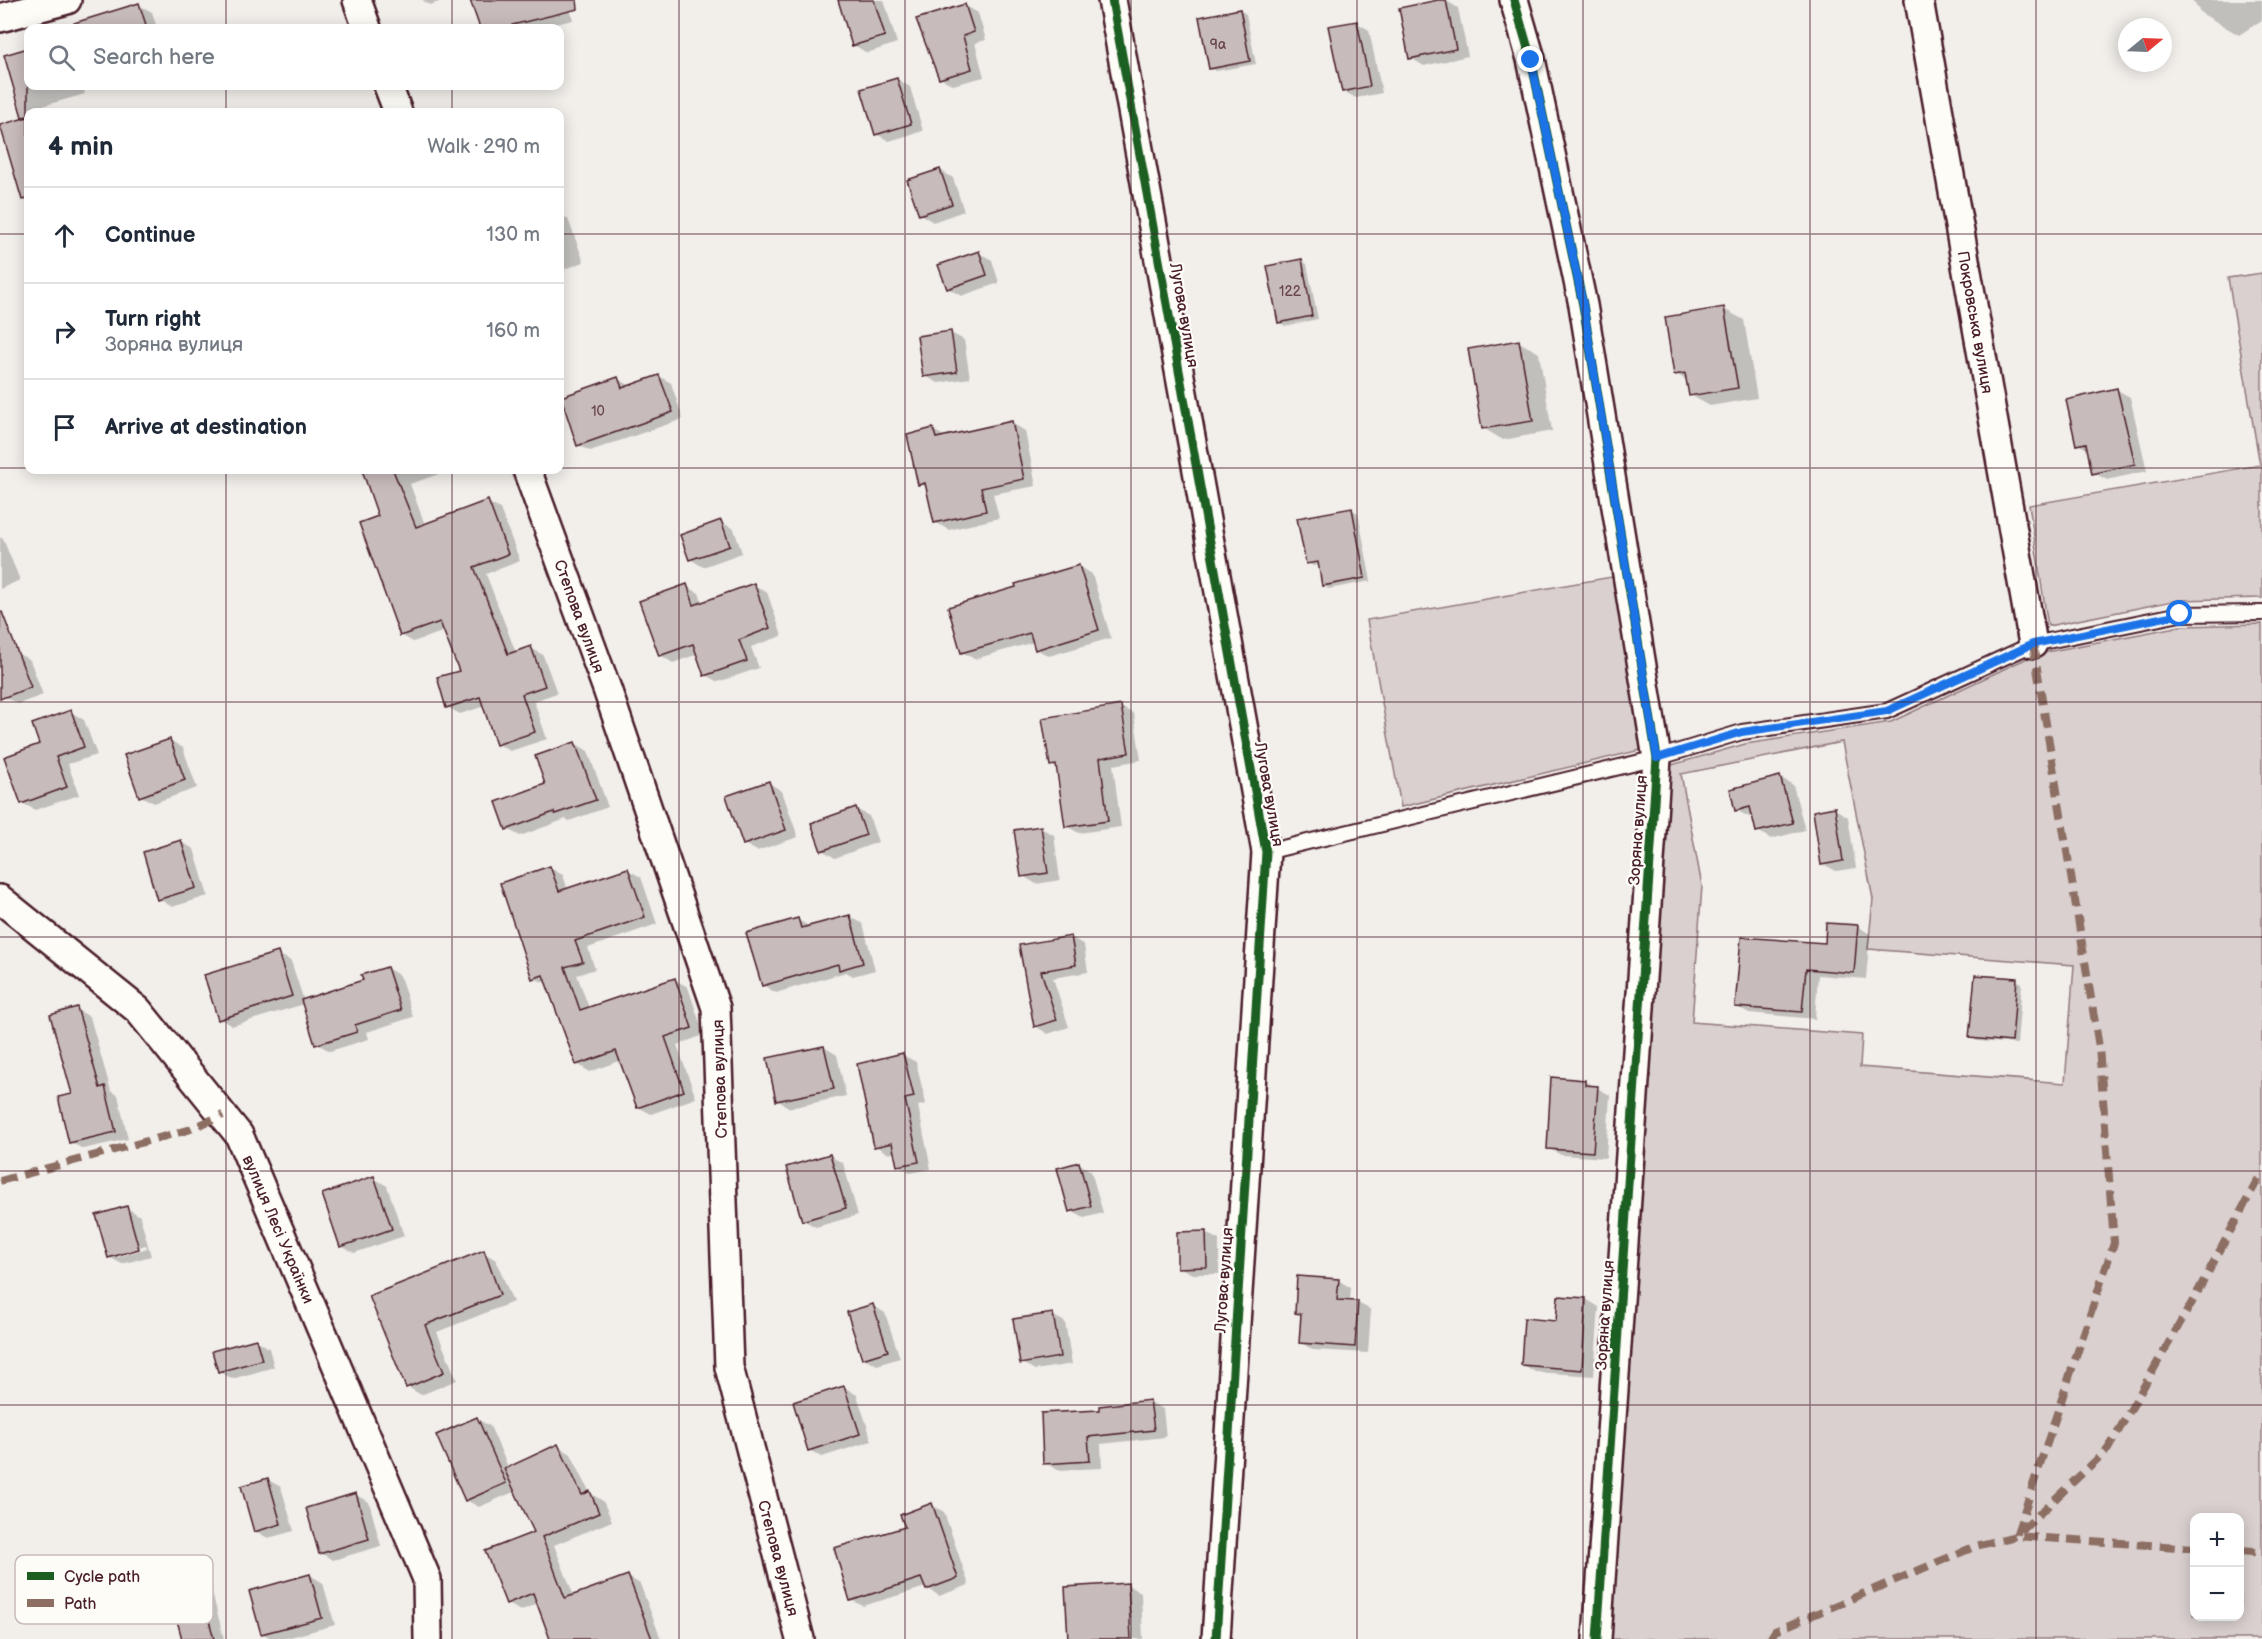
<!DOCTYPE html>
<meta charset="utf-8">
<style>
:root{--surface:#fff;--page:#f2f2f3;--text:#1f2937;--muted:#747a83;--line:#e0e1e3}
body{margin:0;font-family:"Balsamiq Sans",sans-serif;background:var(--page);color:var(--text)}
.controls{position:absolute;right:18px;bottom:18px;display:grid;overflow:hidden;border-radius:12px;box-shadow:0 3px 15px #0003}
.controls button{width:54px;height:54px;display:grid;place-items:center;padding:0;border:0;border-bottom:2px solid var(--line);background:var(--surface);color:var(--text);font:30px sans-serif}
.compass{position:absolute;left:2118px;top:18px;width:54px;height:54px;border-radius:50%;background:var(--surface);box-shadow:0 3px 15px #0003;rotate:71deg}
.stop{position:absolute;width:18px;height:18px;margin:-14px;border:4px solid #1a73e8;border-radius:50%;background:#fff}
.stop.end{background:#1a73e8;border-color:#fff;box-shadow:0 2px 6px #0008}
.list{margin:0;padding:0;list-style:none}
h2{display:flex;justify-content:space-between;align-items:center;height:78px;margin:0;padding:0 24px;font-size:26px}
h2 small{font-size:20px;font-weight:400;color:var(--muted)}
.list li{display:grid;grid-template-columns:39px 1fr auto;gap:18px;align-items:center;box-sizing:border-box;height:96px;padding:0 24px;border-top:2px solid var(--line)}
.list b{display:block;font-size:22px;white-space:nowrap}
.list p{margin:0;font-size:20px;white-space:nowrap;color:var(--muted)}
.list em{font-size:20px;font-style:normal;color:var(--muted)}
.icon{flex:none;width:33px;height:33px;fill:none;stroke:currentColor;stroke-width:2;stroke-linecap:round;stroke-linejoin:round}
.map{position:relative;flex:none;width:2262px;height:1639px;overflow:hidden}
.search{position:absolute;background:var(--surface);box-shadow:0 3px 15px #0003;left:24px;top:24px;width:540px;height:66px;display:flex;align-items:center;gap:15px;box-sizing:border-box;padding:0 21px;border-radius:12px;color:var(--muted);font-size:22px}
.panel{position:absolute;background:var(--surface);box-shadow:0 3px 15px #0003;left:24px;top:108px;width:540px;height:366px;border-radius:12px}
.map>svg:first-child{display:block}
</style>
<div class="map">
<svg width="2262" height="1639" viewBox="0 0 2262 1639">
<rect width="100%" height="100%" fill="#f2efeb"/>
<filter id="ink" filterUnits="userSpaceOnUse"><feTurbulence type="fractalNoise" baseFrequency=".0167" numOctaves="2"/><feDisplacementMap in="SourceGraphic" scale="12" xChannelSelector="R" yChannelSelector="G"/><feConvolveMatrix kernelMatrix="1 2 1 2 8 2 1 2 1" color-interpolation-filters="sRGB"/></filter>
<g filter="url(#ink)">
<g fill="#d9d0cf" stroke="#92787d" stroke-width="1.5" fill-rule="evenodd">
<path d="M2262,273V598L2178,600L2048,626L2029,505L2260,465L2228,278Z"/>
<path d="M1617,576L1645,749L1401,807L1367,620Z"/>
<path d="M2262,624V1639H1608L1668,766L1745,744L1891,722L2036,654L2181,626ZM1842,742L1873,899L1868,949L2074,965L2065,1083L1860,1067L1862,1035L1692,1022L1702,886L1681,774ZM2194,1518H2240V1616H2194Z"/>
</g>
<g fill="#0003" fill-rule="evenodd">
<path d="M422,0H445L430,5Z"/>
<path d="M472,0H568L573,20L538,28H481Z"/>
<path d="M840,0H884L897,43L867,53L854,45Z"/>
<path d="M1445,0L1458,8L1468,56L1424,66L1411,58Z"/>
<path d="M2192,0H2262V20L2239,35L2201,13Z"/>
<path d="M139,5L152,12L157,28H97L94,18Z"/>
<path d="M965,5L978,13L986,40L975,43L984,77L953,85L940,78Z"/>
<path d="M1240,10L1246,14L1256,64L1216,71L1210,68Z"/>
<path d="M1356,22L1369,30L1382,93L1356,98L1343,91Z"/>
<path d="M28,50V86H83L85,94L32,109L19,102L6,56Z"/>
<path d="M897,79L910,87L923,131L889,141L876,134Z"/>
<path d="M28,118V169L26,170L2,126Z"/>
<path d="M940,170L953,178L964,211L933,222L920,214Z"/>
<path d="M560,214L568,219L584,262L560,271Z"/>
<path d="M979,253L992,260L999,283L961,296L948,288Z"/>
<path d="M1301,261L1307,264L1318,319L1285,326L1279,322Z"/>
<path d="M1724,309L1744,320L1757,398L1710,406L1690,395L1688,381L1676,374Z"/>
<path d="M951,333L964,340L970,378L938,383L925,376Z"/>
<path d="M1519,342L1539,353L1552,431L1503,440L1483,428Z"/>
<path d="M659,376L671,383L683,419L590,451L578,445L618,379L629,385Z"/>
<path d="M2117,390L2130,397L2147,471L2107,480L2094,473L2089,450L2078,444Z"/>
<path d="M1012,423L1025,431L1036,486L993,494L999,518L949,530L936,523L928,488L920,484L933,430L946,437Z"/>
<path d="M363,470H451L410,484L425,525L487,502L500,509L520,561L486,574L516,653L531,648L543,655L557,693L534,701L547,739L510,751L498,744L485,706L460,714L447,707L461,672L445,631L413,642L401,635L380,517Z"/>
<path d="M1352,510L1358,513L1371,581L1329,589L1323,585L1320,565L1313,566L1307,563Z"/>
<path d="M721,522L734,529L742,553L703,567L690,559Z"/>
<path d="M0,537L3,539L20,580L0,589Z"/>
<path d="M1079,566L1092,574L1111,638L1049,656L1036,649L1034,642L975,659L962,652L1018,588Z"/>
<path d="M754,585L767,592L782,636L751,647L759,668L718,682L705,675L698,654L673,663L660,655L686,586L699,593L703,603Z"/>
<path d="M17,653L30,660L43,695L18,704L5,697L0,684V659Z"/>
<path d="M1121,707L1134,714L1141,760L1113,765L1121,827L1079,833L1066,826L1058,769L1051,765Z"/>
<path d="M71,712L84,720L97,755L68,764L79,795L35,810L22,803L41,745Z"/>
<path d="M170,740L183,748L197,788L154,803L141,796Z"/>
<path d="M575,743L588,751L608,807L569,821L566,819L520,836L507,829L547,785Z"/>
<path d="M1780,777L1793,785L1805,830L1771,839L1758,831L1754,816L1749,817L1736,810Z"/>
<path d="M769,783L782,791L798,837L757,851L744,844Z"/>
<path d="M856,809L869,816L878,842L835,858L822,850Z"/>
<path d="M1835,809L1848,817L1856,868L1836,871L1823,864Z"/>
<path d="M1041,828L1054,835L1060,880L1036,884L1023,876Z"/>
<path d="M181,842L194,849L208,896L172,907L159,899Z"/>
<path d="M550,867L563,875L568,890L628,870L641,877L657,924L588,948L595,969L577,975L589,1008L675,980L688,987L704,1035L677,1045L696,1098L651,1114L638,1107L621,1060L590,1072L577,1064L548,984L533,978Z"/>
<path d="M850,916L863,924L875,970L853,976L846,972L776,993L763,985L798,920L811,927Z"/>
<path d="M1857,926L1870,934L1866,979L1818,975L1815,1019L1749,1013L1736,1006Z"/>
<path d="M1071,937L1084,945L1088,972L1053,978L1069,1027L1048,1034L1035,1026L1021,946Z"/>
<path d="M278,954L291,961L304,1001L365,981L387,968L400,976L413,1017L367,1032L369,1039L330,1051L317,1044L304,1004L232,1026L219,1018Z"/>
<path d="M2016,980L2022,983L2017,1044L1977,1041L1971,1037Z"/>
<path d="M76,1009L90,1017L111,1091L118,1095L128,1139L83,1149L70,1142Z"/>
<path d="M824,1047L837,1055L846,1096L790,1108L777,1100Z"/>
<path d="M903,1055L916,1062L926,1104L918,1106L931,1169L911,1173L898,1165L895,1152L889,1154L876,1146Z"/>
<path d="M1584,1081L1610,1095L1606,1158L1561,1155L1548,1148Z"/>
<path d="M830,1156L843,1163L858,1215L816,1227L803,1220Z"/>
<path d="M1078,1163L1091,1171L1103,1213L1084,1218L1071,1211Z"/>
<path d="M374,1178L387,1186L404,1236L354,1253L341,1246Z"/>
<path d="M127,1208L140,1216L151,1256L122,1264L109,1257ZM146,1245L147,1248L118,1257V1253Z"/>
<path d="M1206,1233L1219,1240V1274H1192L1179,1267Z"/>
<path d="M483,1252L496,1260L513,1302L437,1332L457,1380L421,1395L408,1387L370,1297Z"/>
<path d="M1338,1280L1351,1288L1350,1302L1358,1303L1371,1310L1368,1353L1313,1350L1300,1342L1302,1316L1296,1312Z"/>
<path d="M1559,1298L1586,1299L1599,1307L1594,1376L1535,1372L1522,1364L1558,1322Z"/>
<path d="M872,1305L885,1313L900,1358L877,1365L864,1358Z"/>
<path d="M1052,1315L1065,1322L1072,1364L1035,1370L1022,1363Z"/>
<path d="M256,1340L269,1348L274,1367L232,1379L219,1371Z"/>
<path d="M844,1387L857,1395L872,1441L822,1457L809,1450Z"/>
<path d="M1150,1402L1163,1409L1166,1437L1101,1444L1102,1468L1058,1470L1045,1463L1101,1411Z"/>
<path d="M477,1419L490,1426L509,1469L558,1446L571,1454L590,1493L603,1501L612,1521L554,1545L574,1596L627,1576L640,1584L661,1639H552L538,1603L520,1611L507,1603L536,1533L516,1491L479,1507L466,1500Z"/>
<path d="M268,1480L281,1487L294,1531L268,1538L255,1531Z"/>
<path d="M356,1495L369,1502L381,1546L333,1560L320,1553Z"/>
<path d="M932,1505L944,1512L969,1585L939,1596L926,1587L863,1606L851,1600L907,1528Z"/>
<path d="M310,1575L323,1583L335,1625L283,1639H272L262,1633Z"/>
<path d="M198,1580L211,1588L224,1639H183Z"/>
<path d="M1128,1585L1141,1592L1143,1639H1070Z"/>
</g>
<g fill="#c8bbbb" stroke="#4a1f2b" stroke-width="1.5">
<path d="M470,0H577L578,9L512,25L513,28H480Z"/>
<path d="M838,0H874L885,36L852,46Z"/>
<path d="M1438,0H1446L1456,49L1409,59L1399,8Z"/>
<path d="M139,3L147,28H75L74,23Z"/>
<path d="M965,4L974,32L963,36L972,69L939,79L916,19Z"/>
<path d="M1240,9L1250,61L1209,69L1199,17Z"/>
<path d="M1357,21L1370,86L1342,92L1328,26Z"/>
<path d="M28,48V116L22,117L4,55Z"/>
<path d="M897,78L911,124L875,135L861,89Z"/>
<path d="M28,117V199L22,200L0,125Z"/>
<path d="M940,169L952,204L919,215L907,180Z"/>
<path d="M979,251L987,275L947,289L938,265Z"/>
<path d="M1302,259L1312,316L1278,323L1267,266Z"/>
<path d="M1724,307L1738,388L1689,396L1685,373L1674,375L1665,317Z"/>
<path d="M951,331L957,372L923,377L917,336Z"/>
<path d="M1519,340L1533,421L1482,429L1468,349Z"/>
<path d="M659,375L673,412L577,446L561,397L618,377L622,388Z"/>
<path d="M2117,388L2135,464L2092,474L2086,443L2076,445L2066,400Z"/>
<path d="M1012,421L1024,479L981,488L986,511L934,523L925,483L918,485L907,435L933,428L936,438Z"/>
<path d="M362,470H393L416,527L488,500L508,554L474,567L508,654L531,646L545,686L522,694L535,732L496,745L480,697L446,708L437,677L459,671L440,622L400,636L359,523L378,516Z"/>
<path d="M1352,508L1365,578L1322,586L1318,562L1306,564L1297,518Z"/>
<path d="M721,520L730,546L689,560L680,535Z"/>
<path d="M1079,565L1099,630L1035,650L1030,633L961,653L948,607L1016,587L1015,584Z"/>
<path d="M754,583L770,628L739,640L747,661L704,676L693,644L659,656L639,601L687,584L694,605Z"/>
<path d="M2,612L31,687L0,699V613Z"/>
<path d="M1121,705L1129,753L1100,758L1108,821L1065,827L1056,765L1050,766L1042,718Z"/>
<path d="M71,710L84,747L56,757L67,787L21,804L4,757L39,744L32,724Z"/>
<path d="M170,739L185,780L139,797L124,755Z"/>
<path d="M575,742L596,800L555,814L554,812L506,830L496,802L545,784L535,756Z"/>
<path d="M1780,776L1793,823L1756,832L1750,807L1735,811L1730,789Z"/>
<path d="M769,781L786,830L743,845L726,796Z"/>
<path d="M856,807L866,835L821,851L811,823Z"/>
<path d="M1835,807L1843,861L1821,865L1813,811Z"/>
<path d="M1041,826L1048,873L1021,877L1014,830Z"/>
<path d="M181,840L196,888L157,900L143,852Z"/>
<path d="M550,866L559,891L628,868L645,917L575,941L583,962L565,967L580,1010L675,978L692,1028L665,1037L684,1091L637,1108L616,1051L576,1065L543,975L532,979L500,883Z"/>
<path d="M850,915L863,963L839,970L838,964L762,986L746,933L798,918L801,928Z"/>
<path d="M1826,923L1858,925L1854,973L1806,969L1802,1012L1735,1007L1741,937L1825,943Z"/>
<path d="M1071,936L1076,965L1041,971L1057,1020L1034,1027L1019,945Z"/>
<path d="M278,952L292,996L218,1020L204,975Z"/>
<path d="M387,967L401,1010L355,1025L357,1032L315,1045L301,1000L363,980L361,975Z"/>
<path d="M1975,975L2017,978L2012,1042L1969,1038Z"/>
<path d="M77,1007L100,1088L105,1086L116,1132L69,1143L58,1097L72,1094L50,1015Z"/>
<path d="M824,1046L834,1089L776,1101L767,1058Z"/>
<path d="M903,1053L914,1097L905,1099L919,1162L897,1166L892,1143L874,1147L857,1064Z"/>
<path d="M1551,1077L1585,1080V1085L1598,1086L1593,1152L1547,1149Z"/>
<path d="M830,1154L846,1208L802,1221L786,1167Z"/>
<path d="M1079,1162L1091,1206L1069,1212L1057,1168Z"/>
<path d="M374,1176L392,1229L340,1247L322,1194Z"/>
<path d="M127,1206L139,1249L108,1258L96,1215Z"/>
<path d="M1206,1231L1207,1267L1177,1268V1232Z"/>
<path d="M484,1250L500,1295L425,1325L444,1372L406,1388L369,1296Z"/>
<path d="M1297,1276L1339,1279L1337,1300L1358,1301L1355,1347L1299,1343L1301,1314L1295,1313Z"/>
<path d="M1558,1296L1586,1298L1582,1370L1521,1365L1524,1318L1556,1321Z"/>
<path d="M873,1304L888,1351L862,1359L847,1312Z"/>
<path d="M1053,1313L1060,1357L1020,1364L1013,1319Z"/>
<path d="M256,1339L262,1360L218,1372L212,1351Z"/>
<path d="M844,1386L860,1434L808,1451L793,1402Z"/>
<path d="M1150,1400L1154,1430L1088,1437L1090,1461L1043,1464L1041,1413L1099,1410V1406Z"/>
<path d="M477,1417L506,1483L465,1501L436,1435Z"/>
<path d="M558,1444L582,1495L590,1491L599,1513L542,1537L565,1598L628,1575L652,1639H550L533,1593L506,1604L485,1551L534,1532L504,1469Z"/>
<path d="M268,1478L281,1524L254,1532L241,1486Z"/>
<path d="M356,1493L369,1539L319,1554L306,1508Z"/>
<path d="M932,1503L958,1578L926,1590L921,1578L850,1601L834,1548L905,1527L900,1515Z"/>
<path d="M310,1574L322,1618L261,1634L249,1591Z"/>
<path d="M198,1579L214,1639H182L168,1587Z"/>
<path d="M1128,1583L1131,1639H1068L1065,1587Z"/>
</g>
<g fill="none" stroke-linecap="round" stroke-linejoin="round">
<g stroke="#4a1f2b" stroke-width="18">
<path id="lane" d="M1266,852L1657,758L1742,732L1887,711L2033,644L2180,614L2262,613"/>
</g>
<g stroke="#4a1f2b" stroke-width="32">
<g id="street">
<path d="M357,0L367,28"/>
<path d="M1112,0L1266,852L1216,1639"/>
<path d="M1514,0L1531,59L1583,305L1657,758L1597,1639"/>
<path d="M1919,0L2033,644"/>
<path d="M0,18L67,0"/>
<path d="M388,86L398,112"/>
<path d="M527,470L607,689L716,1008L729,1367L800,1639"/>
<path d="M0,899L138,1010L239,1135L427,1579L428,1639"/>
</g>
</g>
<use href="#lane" stroke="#fdfcf7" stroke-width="14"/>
<use href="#street" stroke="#fdfcf7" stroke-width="27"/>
<g stroke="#8d6e63" stroke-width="8" stroke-dasharray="15 8" stroke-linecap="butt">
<path d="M2033,644L2099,1047L2114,1243L2016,1536L2194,1548"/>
<path d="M0,1181L188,1130L223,1115"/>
<path d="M2240,1551L2262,1553"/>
<path d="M1770,1639L1775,1631L1976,1546L2016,1536L2108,1449L2195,1297L2262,1172"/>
</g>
<g stroke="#fdfcf7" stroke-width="13">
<g id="cycleway">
<path d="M1112,0L1266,852L1216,1639"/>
<path d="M1514,0L1531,59L1583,305L1657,758L1597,1639"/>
</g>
</g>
<use href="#cycleway" stroke="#1b5e20" stroke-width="9"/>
</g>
</g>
<g fill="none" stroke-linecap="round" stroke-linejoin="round" filter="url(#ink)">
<path stroke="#1a73e8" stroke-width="8" d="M1531,60L1583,304L1657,758L1742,732L1887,711L2033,644L2180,614"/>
</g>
<path fill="none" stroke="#4a1f2b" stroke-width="1.5" stroke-opacity="0.55" d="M226,0V28M452,0V28M679,0V1639M905,0V1639M1131,0V1639M1357,0V1639M1583,0V1639M1810,0V1639M2036,0V1639M226,86V112M452,86V112M0,234H28M560,234H2262M0,468H28M560,468H2262M226,470V1639M452,470V1639M0,702H2262M0,937H2262M0,1171H2262M0,1405H2262"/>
<g text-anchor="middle" stroke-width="4.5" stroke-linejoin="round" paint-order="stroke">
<g font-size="14" fill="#6a464f">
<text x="1218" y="49">9а</text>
<text x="1290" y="296">122</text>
<text x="598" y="416">10</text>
</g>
<g font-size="16" fill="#4a1f2b" stroke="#fdfcf7">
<text transform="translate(1185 315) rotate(80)" y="6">Лугова вулиця</text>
<text transform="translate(1976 322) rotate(80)" y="6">Покровська вулиця</text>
<text transform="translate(580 616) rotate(70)" y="6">Степова вулиця</text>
<text transform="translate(1270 794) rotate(80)" y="6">Лугова вулиця</text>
<text transform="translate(1637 830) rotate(-86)" y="6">Зоряна вулиця</text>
<text transform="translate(719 1079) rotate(-92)" y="6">Степова вулиця</text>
<text transform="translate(279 1229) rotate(67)" y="6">вулиця Лесі Українки</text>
<text transform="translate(1223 1280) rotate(-86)" y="6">Лугова вулиця</text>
<text transform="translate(1604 1315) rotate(-86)" y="6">Зоряна вулиця</text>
<text transform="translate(779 1558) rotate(75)" y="6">Степова вулиця</text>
</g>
</g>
<rect x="15" y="1555" width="198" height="69" rx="9" fill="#fdfcf7" stroke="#c7baba" stroke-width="1.5"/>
<rect x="27" y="1572" width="27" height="8" fill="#1b5e20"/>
<rect x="27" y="1599" width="27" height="8" fill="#8d6e63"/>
<g font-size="16" fill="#4a1f2b">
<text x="64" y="1582">Cycle path</text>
<text x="64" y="1609">Path</text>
</g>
</svg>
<div class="controls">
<button>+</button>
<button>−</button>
</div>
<svg class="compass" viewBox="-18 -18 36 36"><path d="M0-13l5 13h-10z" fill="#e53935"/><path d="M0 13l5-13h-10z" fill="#747a83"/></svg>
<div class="stop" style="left:2180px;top:614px"></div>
<div class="stop end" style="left:1531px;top:60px"></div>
<div class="search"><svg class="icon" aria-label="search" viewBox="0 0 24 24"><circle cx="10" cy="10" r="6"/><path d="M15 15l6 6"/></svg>Search here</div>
<section class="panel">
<h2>4 min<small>Walk · 290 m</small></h2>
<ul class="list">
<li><svg class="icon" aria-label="ahead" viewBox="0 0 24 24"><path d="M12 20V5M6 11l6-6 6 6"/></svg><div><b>Continue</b></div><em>130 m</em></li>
<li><svg class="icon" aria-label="right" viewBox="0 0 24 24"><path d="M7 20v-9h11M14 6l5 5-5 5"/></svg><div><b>Turn right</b><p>Зоряна вулиця</p></div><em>160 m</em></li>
<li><svg class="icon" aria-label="arrive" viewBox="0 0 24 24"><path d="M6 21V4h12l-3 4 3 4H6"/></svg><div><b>Arrive at destination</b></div></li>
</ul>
</section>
</div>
